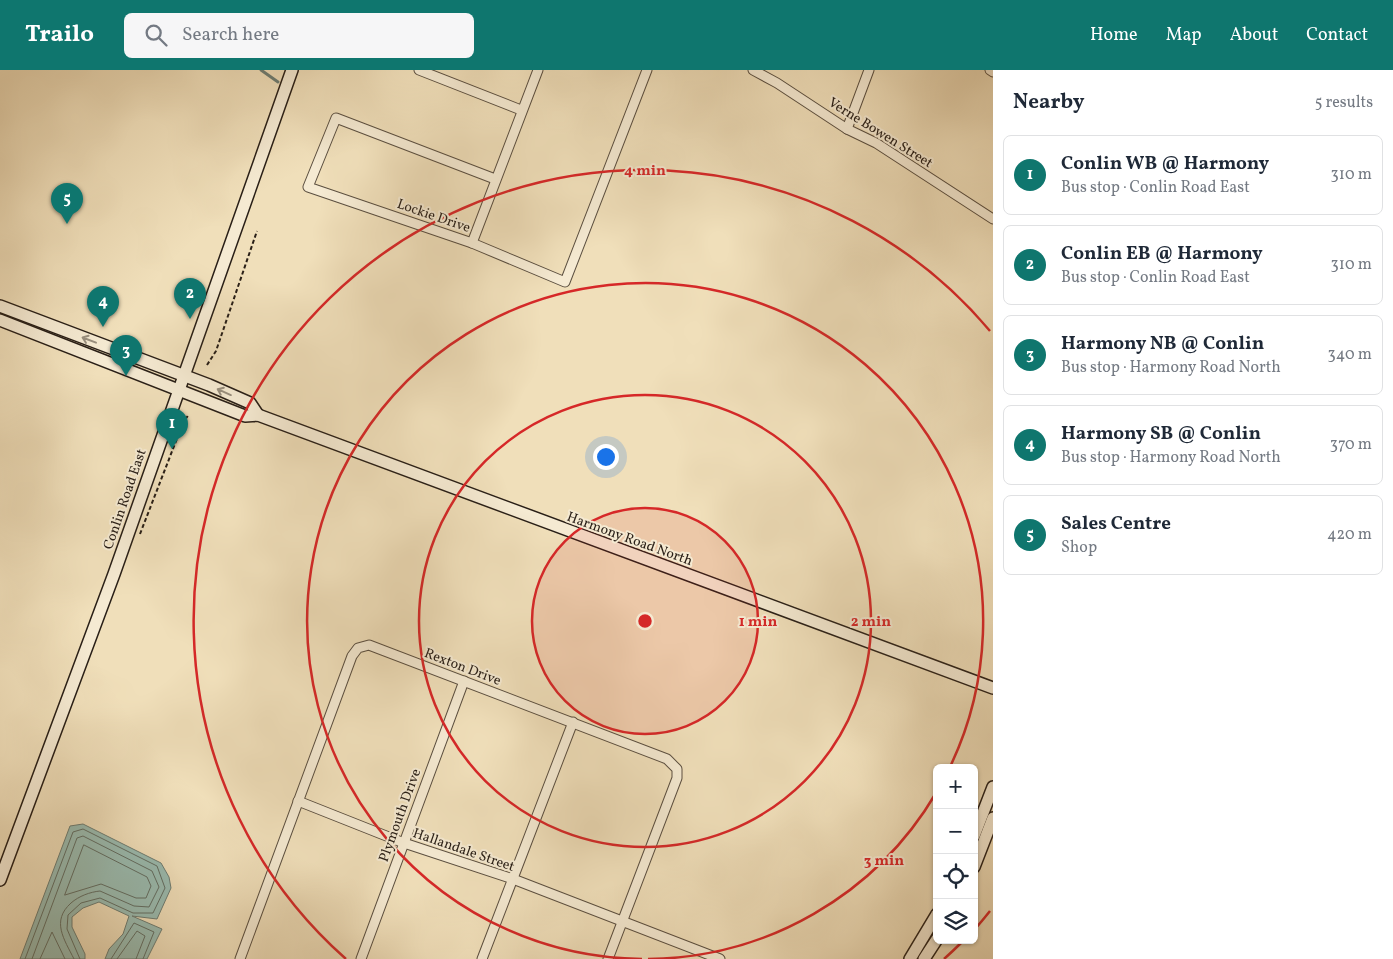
<!DOCTYPE html>
<meta charset="utf-8">
<style>
:root{--surface:#fff;--page:#f6f6f7;--text:#1f2937;--muted:#747a83;--line:#e0e1e3;--accent:#0f766e}
body{margin:0;font-family:Vollkorn,serif;background:var(--page);color:var(--text)}
.controls{position:absolute;right:15px;bottom:15px;display:grid;overflow:hidden;border-radius:8px;box-shadow:0 1px 4px #0004}
.controls button{width:45px;height:45px;display:grid;place-items:center;padding:0;border:0;border-bottom:1px solid var(--line);background:var(--surface);color:var(--text);font:25px sans-serif}
.you{position:absolute;left:605px;top:386px;width:18px;height:18px;margin:-12px;border:4px solid #fff;border-radius:50%;background:#1a73e8;box-shadow:0 0 0 8px #1a73e833}
.badge{display:grid;place-items:center;width:32px;height:32px;border-radius:50%;background:var(--accent);color:#fff;font-size:16px;font-weight:700}
.pin{position:absolute;translate:-50% -41px;filter:drop-shadow(0 1px 2px #0008)}
.pin::after{content:'';position:absolute;top:26px;width:18px;height:15px;background:inherit;clip-path:polygon(0 0,100% 0,50% 100%)}
.list{margin:0;padding:0;list-style:none}
h2{display:flex;justify-content:space-between;align-items:center;height:65px;margin:0;padding:0 20px;font-size:21px}
h2 small{font-size:16px;font-weight:400;color:var(--muted)}
.list li{display:grid;grid-template-columns:32px 1fr auto;gap:15px;align-items:center;box-sizing:border-box;height:80px;margin:0 10px 10px;padding:0 10px;border:1px solid var(--line);border-radius:8px}
.list b{display:block;font-size:19px;white-space:nowrap}
.list p{margin:0;font-size:16px;white-space:nowrap;color:var(--muted)}
.list em{font-size:16px;font-style:normal;color:var(--muted)}
.icon{flex:none;width:28px;height:28px;fill:none;stroke:currentColor;stroke-width:2;stroke-linecap:round;stroke-linejoin:round}
.map{position:relative;flex:none;width:993px;height:889px;overflow:hidden}
header{display:flex;align-items:center;gap:30px;box-sizing:border-box;height:70px;padding:0 25px;background:var(--accent);color:#fff}
header strong{font-size:24px}
nav{display:flex;gap:28px;margin-inline-start:auto;font-size:18px}
.search{width:350px;height:45px;background:var(--page);display:flex;align-items:center;gap:12px;box-sizing:border-box;padding:0 18px;border-radius:8px;color:var(--muted);font-size:19px}
main{display:flex}
aside{flex:1;background:var(--surface)}
.map>svg:first-child{display:block}
</style>
<header>
<strong>Trailo</strong>
<div class="search"><svg class="icon" aria-label="search" viewBox="0 0 24 24"><circle cx="10" cy="10" r="6"/><path d="M15 15l6 6"/></svg>Search here</div>
<nav><a>Home</a><a>Map</a><a>About</a><a>Contact</a></nav>
</header>
<main>
<div class="map">
<svg width="993" height="889" viewBox="0 0 993 889">
<rect width="100%" height="100%" fill="#f0dfba"/>
<filter id="stains"><feTurbulence type="fractalNoise" baseFrequency=".004" numOctaves="4"/><feColorMatrix values="0 0 0 0 .2 0 0 0 0 .09 0 0 0 0 .02 0 0 0 .5 -.17"/></filter>
<radialGradient id="worn" r=".72"><stop offset=".6" stop-color="#630" stop-opacity="0"/><stop offset="1" stop-color="#630" stop-opacity=".3"/></radialGradient>
<path fill="#9abcb1" stroke="#6d7d73" d="M83,754L161,793L169,807L171,818L157,849L132,846L162,859L147,889H105L109,879L123,864L129,846L99,832L83,838L72,847V857L85,884V889H20L70,756Z"/>
<g fill="none" stroke-linecap="round" stroke-linejoin="round">
<g stroke="#626e64" stroke-width="1">
<path d="M84,775L147,807L151,816L146,828H136L101,814L65,825Z"/>
<path d="M25,889L73,762L83,759L157,796L165,818L153,843H133L100,828L81,833L68,845L67,859L80,889"/>
<path d="M32,889L77,768L83,766L152,801L159,817L149,837L134,836L100,821C90,822 79,826 71,833C51,851 64,869 74,889"/>
<path d="M40,889L52,862L65,889"/>
<path d="M111,889L134,853L154,862L143,889"/>
<path d="M117,889L137,861L145,866L136,889"/>
</g>
<path stroke="#6d7d73" stroke-width="3" d="M261,0L278,12"/>
<g stroke="#5b4f40" stroke-width="11">
<g id="street">
<path d="M419,0L521,40"/>
<path d="M753,0L777,13L847,59L876,73L993,149"/>
<path d="M990,0L993,2"/>
<path d="M847,59L869,0"/>
<path d="M495,109L336,48L308,117L472,173L565,212L647,0"/>
<path d="M472,173L538,0"/>
<path d="M298,731L404,773L513,809L720,889"/>
<path d="M240,889L352,586L358,578L369,575L667,689L677,699V708L608,889"/>
<path d="M361,889L464,611"/>
<path d="M482,889L573,652"/>
</g>
</g>
<g stroke="#291f17" stroke-width="14">
<g id="secondary">
<path d="M0,236L209,315L250,333L258,345"/>
<path d="M0,250L245,346L258,345L993,618"/>
<path d="M974,766L993,717"/>
<path d="M974,797L993,748"/>
<path d="M0,810L114,504L292,0"/>
<path d="M910,889L937,844"/>
<path d="M924,889L937,869"/>
</g>
</g>
<g stroke="#291f17" stroke-width="2" stroke-dasharray="4 2.5" stroke-linecap="butt">
<path d="M207,295L216,281L257,161"/>
<path d="M140,464L183,353L189,344"/>
</g>
<use href="#street" stroke="#f5ead2" stroke-width="9"/>
<use href="#secondary" stroke="#f5ead2" stroke-width="11"/>
</g>
<defs><path id="oneway-shaft" d="M-6 0H5M1.5-3L5.5 0L1.5 3" fill="none" stroke-width="1.6" stroke-linecap="round" stroke-linejoin="round" transform="scale(1.25)"/></defs>
<g stroke="#998f7e">
<use href="#oneway-shaft" transform="translate(89 270) rotate(-159)"/>
<use href="#oneway-shaft" transform="translate(224 322) rotate(-156)"/>
</g>
<circle cx="645" cy="551" r="113" fill="#d62828" fill-opacity=".12"/>
<g fill="none" stroke="#d62828" stroke-width="2.5">
<circle cx="645" cy="551" r="113"/>
<circle cx="645" cy="551" r="226"/>
<path d="M936 723A338 338 0 0 1 648 889M642 889A338 338 0 1 1 950 697"/>
<path d="M990 841A451 451 0 0 1 975 859M961 873A451 451 0 0 1 944 889M346 889A451 451 0 1 1 990 261"/>
</g>
<g text-anchor="middle" stroke-width="4" stroke-linejoin="round" paint-order="stroke">
<g font-size="14" fill="#291f17" stroke="#f5ead2">
<text transform="translate(881 62) rotate(32)" y="5">Verne Bowen Street</text>
<text transform="translate(434 145) rotate(19)" y="5">Lockie Drive</text>
<text transform="translate(124 429) rotate(-71)" y="5">Conlin Road East</text>
<text transform="translate(630 468) rotate(20)" y="5">Harmony Road North</text>
<text transform="translate(463 596) rotate(21)" y="5">Rexton Drive</text>
<text transform="translate(399 745) rotate(-70)" y="5">Plymouth Drive</text>
<text transform="translate(464 779) rotate(19)" y="5">Hallandale Street</text>
</g>
</g>
<circle cx="645" cy="551" r="8" fill="#d62828" stroke="#f5ead2" stroke-width="2.5"/>
<g font-size="15" text-anchor="middle" font-weight="bold" fill="#d62828" stroke="#f5ead2" stroke-width="4" stroke-linejoin="round" paint-order="stroke">
<text x="645" y="105">4 min</text>
<text x="758" y="556">1 min</text>
<text x="871" y="556">2 min</text>
<text x="884" y="795">3 min</text>
</g>
<rect width="100%" height="100%" filter="url(#stains)"/>
<rect width="100%" height="100%" fill="url(#worn)"/>
</svg>
<div class="controls">
<button>+</button>
<button>−</button>
<button><svg class="icon" aria-label="locate" viewBox="0 0 24 24"><circle cx="12" cy="12" r="6"/><path d="M12 2v4M12 18v4M2 12h4M18 12h4"/></svg></button>
<button><svg class="icon" aria-label="layers" viewBox="0 0 24 24"><path d="M12 4l9 5-9 5-9-5zM3 14l9 5 9-5"/></svg></button>
</div>
<div class="you"></div>
<div class="pin badge" style="left:172px;top:379px">1</div>
<div class="pin badge" style="left:190px;top:249px">2</div>
<div class="pin badge" style="left:126px;top:306px">3</div>
<div class="pin badge" style="left:103px;top:257px">4</div>
<div class="pin badge" style="left:67px;top:154px">5</div>
</div>
<aside>
<h2>Nearby<small>5 results</small></h2>
<ul class="list">
<li><span class="badge">1</span><div><b>Conlin WB @ Harmony</b><p>Bus stop · Conlin Road East</p></div><em>310 m</em></li>
<li><span class="badge">2</span><div><b>Conlin EB @ Harmony</b><p>Bus stop · Conlin Road East</p></div><em>310 m</em></li>
<li><span class="badge">3</span><div><b>Harmony NB @ Conlin</b><p>Bus stop · Harmony Road North</p></div><em>340 m</em></li>
<li><span class="badge">4</span><div><b>Harmony SB @ Conlin</b><p>Bus stop · Harmony Road North</p></div><em>370 m</em></li>
<li><span class="badge">5</span><div><b>Sales Centre</b><p>Shop</p></div><em>420 m</em></li>
</ul>
</aside>
</main>
